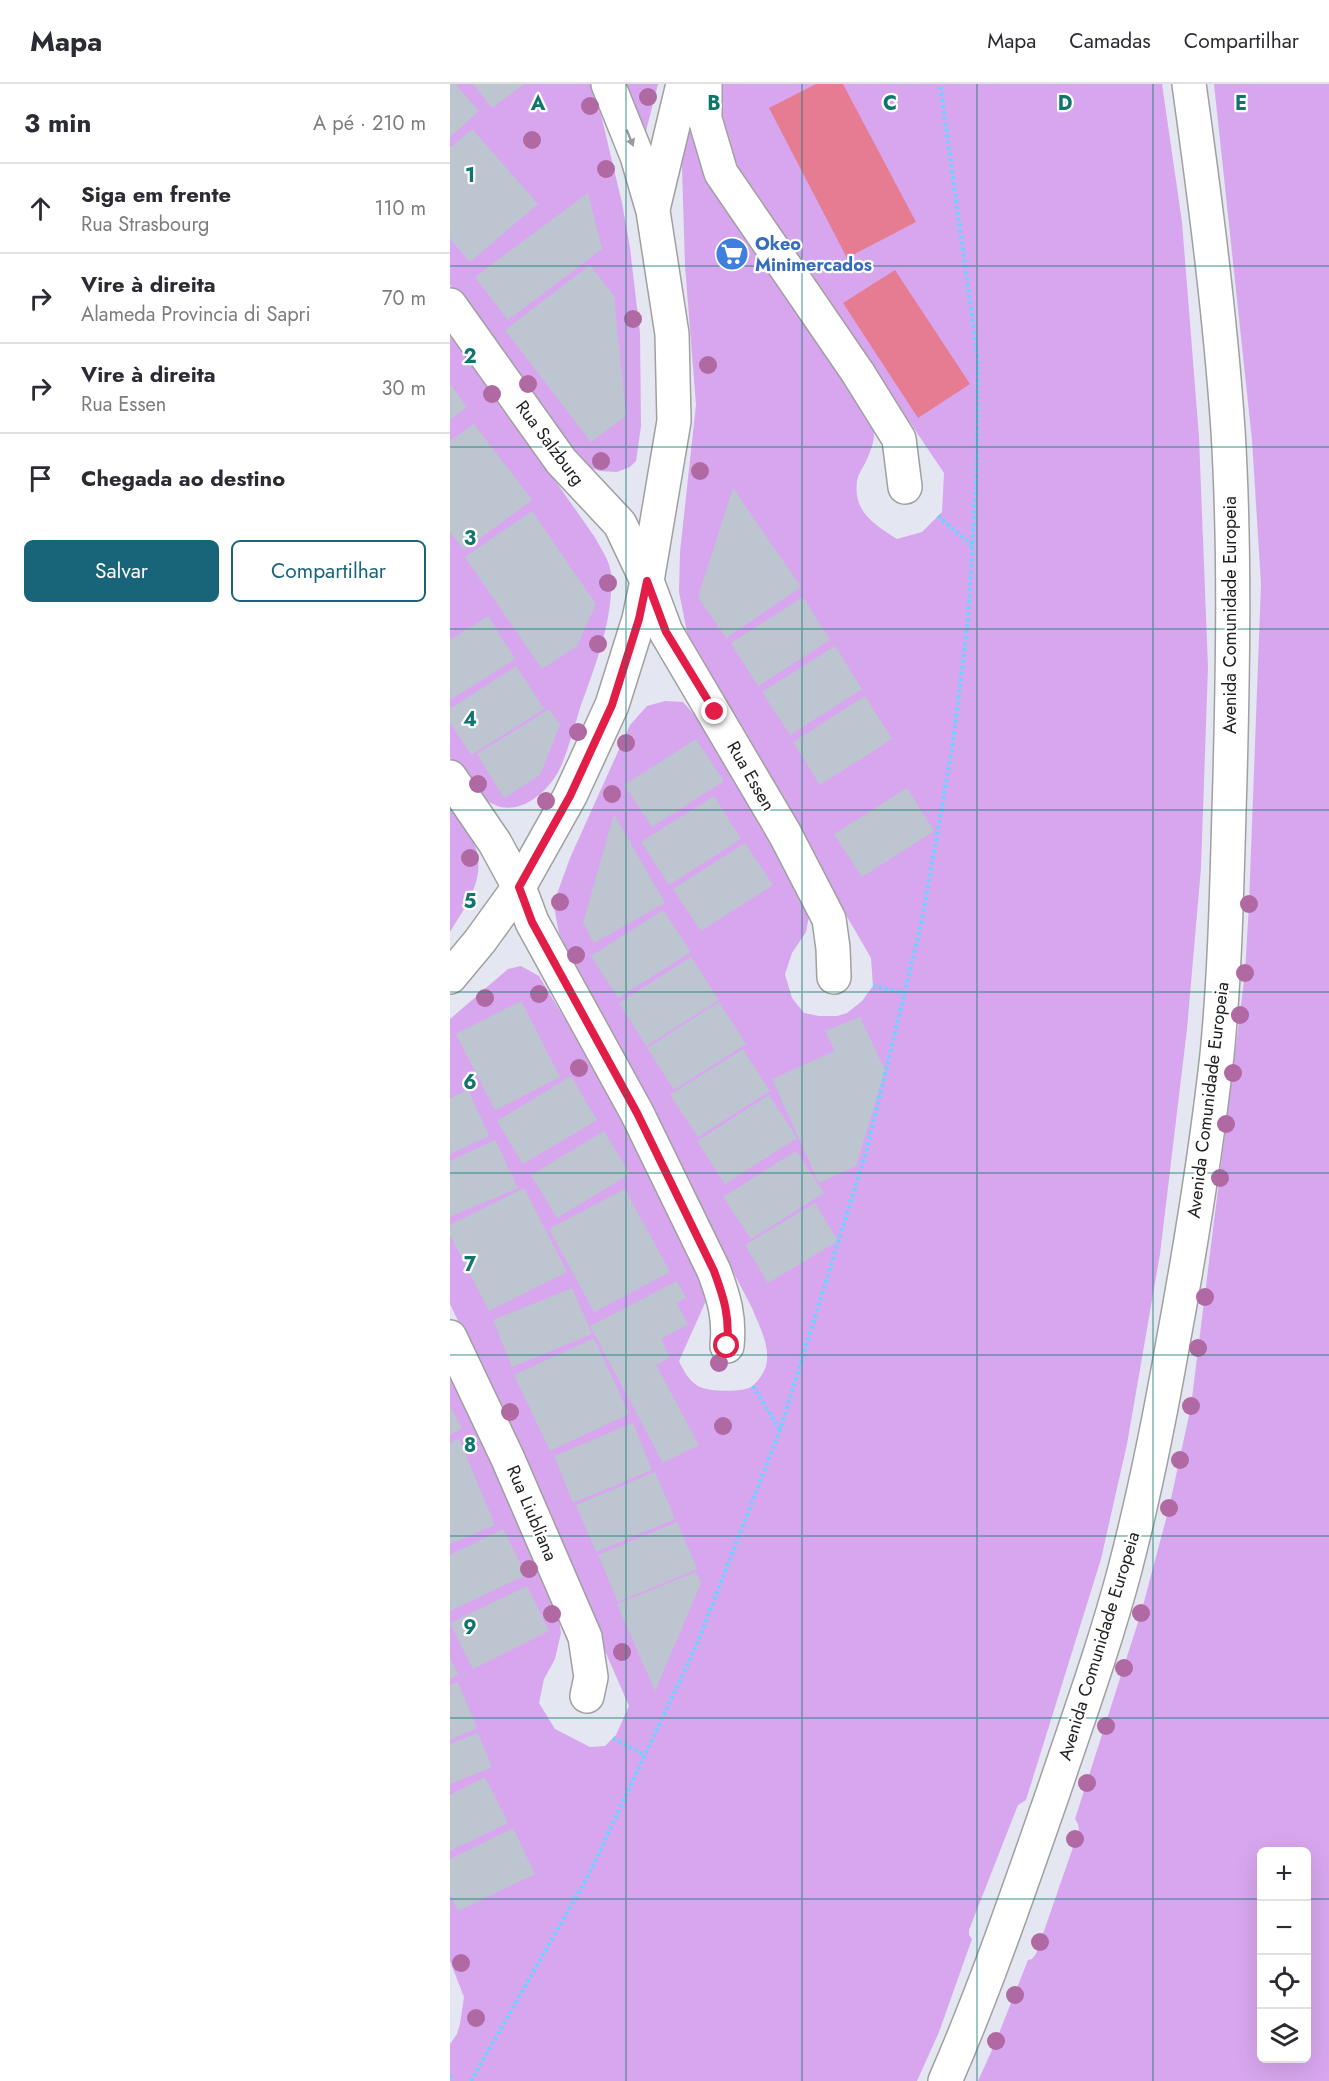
<!DOCTYPE html>
<html lang="pt">
<meta charset="utf-8">
<style>
:root{--surface:#fff;--page:#f2f2f3;--text:#2b2b33;--muted:#7c7c81;--line:#e1e1e2;--accent:#186479}
body{margin:0;font-family:Jost,sans-serif;background:var(--page);color:var(--text)}
.controls{position:absolute;right:18px;bottom:18px;display:grid;overflow:hidden;border-radius:9px;box-shadow:0 6px 24px #0002}
.controls button{width:54px;height:54px;display:grid;place-items:center;padding:0;border:0;border-bottom:2px solid var(--line);background:var(--surface);color:var(--text);font:30px sans-serif}
.stop{position:absolute;width:18px;height:18px;margin:-14px;border:4px solid #e11d48;border-radius:50%;background:#fff}
.stop.end{background:#e11d48;border-color:#fff;box-shadow:0 2px 6px #0008}
.list{margin:0;padding:0;list-style:none}
h2{display:flex;justify-content:space-between;align-items:center;height:78px;margin:0;padding:0 24px;font-size:26px}
h2 small{font-size:20px;font-weight:400;color:var(--muted)}
.list li{display:grid;grid-template-columns:39px 1fr auto;gap:18px;align-items:center;box-sizing:border-box;height:90px;padding:0 24px;border-top:2px solid var(--line)}
.list b{display:block;font-size:22px;white-space:nowrap}
.list p{margin:0;font-size:20px;white-space:nowrap;color:var(--muted)}
.list em{font-size:20px;font-style:normal;color:var(--muted)}
.actions{display:flex;gap:12px;padding:18px 24px}
.actions a{flex:1;padding:14px 0;border:2px solid var(--accent);border-radius:9px;text-align:center;font-size:21px;color:var(--accent)}
.actions .main{background:var(--accent);color:#fff}
.icon{flex:none;width:33px;height:33px;fill:none;stroke:currentColor;stroke-width:2;stroke-linecap:round;stroke-linejoin:round}
.map{position:relative;flex:none;width:879px;height:1997px;overflow:hidden}
header{display:flex;align-items:center;gap:36px;box-sizing:border-box;height:84px;padding:0 30px;background:var(--surface);border-bottom:2px solid var(--line)}
header strong{font-size:28px}
nav{display:flex;gap:33px;margin-inline-start:auto;font-size:21px}
main{display:flex}
aside{flex:1;background:var(--surface)}
.map>svg:first-child{display:block}
</style>
<header>
<strong>Mapa</strong>
<nav><a>Mapa</a><a>Camadas</a><a>Compartilhar</a></nav>
</header>
<main>
<aside>
<h2>3 min<small>A pé · 210 m</small></h2>
<ul class="list">
<li><svg class="icon" aria-label="ahead" viewBox="0 0 24 24"><path d="M12 20V5M6 11l6-6 6 6"/></svg><div><b>Siga em frente</b><p>Rua Strasbourg</p></div><em>110 m</em></li>
<li><svg class="icon" aria-label="right" viewBox="0 0 24 24"><path d="M7 20v-9h11M14 6l5 5-5 5"/></svg><div><b>Vire à direita</b><p>Alameda Provincia di Sapri</p></div><em>70 m</em></li>
<li><svg class="icon" aria-label="right" viewBox="0 0 24 24"><path d="M7 20v-9h11M14 6l5 5-5 5"/></svg><div><b>Vire à direita</b><p>Rua Essen</p></div><em>30 m</em></li>
<li><svg class="icon" aria-label="arrive" viewBox="0 0 24 24"><path d="M6 21V4h12l-3 4 3 4H6"/></svg><div><b>Chegada ao destino</b></div></li>
</ul>
<div class="actions"><a class="main">Salvar</a><a>Compartilhar</a></div>
</aside>
<div class="map">
<svg width="879" height="1997" viewBox="0 0 879 1997">
<rect width="100%" height="100%" fill="#e4e6f1"/>
<g fill="#d8a6ef" fill-rule="evenodd">
<path d="M0,0H141L152,35L172,119L180,164L190,249L191,342L186,377L180,383L167,388L150,387L132,381L111,354L0,201Z"/>
<path d="M168,0H208L194,55Z"/>
<path d="M269,0H712L732,138L749,353L758,583L751,784L737,945L710,1170L677,1360L651,1475L576,1716L568,1721L519,1846V1851L522,1855L489,1948L467,1997H0V1960L7,1950L10,1940L14,1913L0,1877V1282L106,1515L111,1549L105,1575L94,1595L89,1619L105,1645L140,1663L155,1662L166,1651L179,1622L48,1322L0,1220V935L58,885L71,882L89,892L175,1035L255,1205V1219L229,1277C234,1287 238,1296 248,1302C259,1308 288,1308 299,1304C306,1301 314,1289 316,1282C321,1262 309,1242 302,1224L135,904L109,849L104,823L107,810L120,774L180,641L197,622L215,617L233,618L262,651L345,793L359,832L356,848L342,869L335,890L342,914L354,929L369,932H387L397,929L412,917L423,902L421,874L262,600L237,548L229,508L230,468L246,321L235,182L232,84L227,36L233,23L303,156L423,344C426,355 421,365 417,375C414,382 408,390 407,397C403,428 424,440 447,455L472,448L492,428L494,389L290,86L272,49Z"/>
<path d="M764,0H879V1997H528L546,1957L578,1876L582,1875L586,1870L629,1746L628,1740L625,1735L691,1529L719,1424L741,1322L795,889L799,820L811,500L802,356ZM812,1768H856V1974H812Z"/>
<path d="M0,247L144,452C150,463 160,477 161,489C164,533 146,580 131,621C125,640 116,675 107,690C95,710 68,733 43,720C28,713 9,687 0,673Z"/>
<path d="M0,717C8,731 20,746 25,762C37,793 16,822 0,848Z"/>
</g>
<g fill="#e67c92">
<path d="M366,0H393L466,138L397,174L319,24Z"/>
<path d="M445,186L520,300L468,334L393,219Z"/>
</g>
<g fill="#bdc5d1">
<path d="M0,0H5L29,27L0,53Z"/>
<path d="M23,0H74L42,24Z"/>
<path d="M22,45L88,120L20,178L0,155V64Z"/>
<path d="M138,109L152,165L58,236L25,193Z"/>
<path d="M140,181L164,212L176,332L141,358L55,246Z"/>
<path d="M0,300L17,323L0,336Z"/>
<path d="M24,340L82,416L14,466L0,448V357Z"/>
<path d="M283,404L351,503L276,554L248,513Z"/>
<path d="M82,427L146,520L127,562L92,585L15,473Z"/>
<path d="M353,513L380,556L308,602L281,559Z"/>
<path d="M38,532L65,575L0,616V556Z"/>
<path d="M385,562L412,605L340,651L312,608Z"/>
<path d="M66,582L94,625L21,671L0,638V625Z"/>
<path d="M415,612L442,655L370,701L343,658Z"/>
<path d="M99,625L110,641L90,691L54,714L27,670Z"/>
<path d="M246,655L274,697L202,743L174,701Z"/>
<path d="M457,704L484,747L412,793L384,750Z"/>
<path d="M264,712L291,755L219,801L191,758Z"/>
<path d="M164,730L215,819L144,859L133,839Z"/>
<path d="M295,759L323,801L251,847L223,805Z"/>
<path d="M213,826L241,868L168,914L141,872Z"/>
<path d="M241,873L269,916L196,962L169,919Z"/>
<path d="M71,917L110,993L45,1026L6,950Z"/>
<path d="M269,918L296,960L224,1006L197,964Z"/>
<path d="M410,933L435,986L406,1082L369,1099L322,995L385,967L375,947Z"/>
<path d="M293,965L320,1007L248,1053L220,1011Z"/>
<path d="M121,992L147,1036L73,1080L47,1037Z"/>
<path d="M18,1006L39,1052L0,1070V1014Z"/>
<path d="M319,1011L347,1054L275,1100L247,1057Z"/>
<path d="M154,1047L180,1090L107,1134L81,1091Z"/>
<path d="M45,1056L68,1104L0,1133V1077Z"/>
<path d="M346,1067L374,1109L301,1155L273,1113Z"/>
<path d="M74,1104L117,1188L39,1227L0,1151V1141Z"/>
<path d="M175,1105L220,1188L144,1228L99,1145Z"/>
<path d="M365,1119L388,1157L318,1199L295,1161Z"/>
<path d="M227,1197L236,1214L226,1219L238,1240L211,1255L220,1273L206,1281L249,1361L213,1379L140,1242Z"/>
<path d="M122,1204L142,1250L62,1283L43,1236Z"/>
<path d="M144,1254L179,1330L100,1367L64,1291Z"/>
<path d="M0,1323L12,1344L0,1351Z"/>
<path d="M183,1339L202,1386L123,1419L104,1372Z"/>
<path d="M9,1355L45,1441L0,1460V1359Z"/>
<path d="M205,1388L225,1435L146,1468L126,1421Z"/>
<path d="M227,1438L247,1485L168,1518L148,1471Z"/>
<path d="M53,1445L76,1491L0,1527V1471Z"/>
<path d="M246,1488L251,1499L205,1607L167,1520Z"/>
<path d="M77,1502L99,1547L23,1585L0,1539Z"/>
<path d="M0,1574L8,1591L0,1595Z"/>
<path d="M8,1598L27,1644L0,1656V1601Z"/>
<path d="M28,1649L42,1683L0,1700V1660Z"/>
<path d="M35,1693L58,1739L0,1767V1711Z"/>
<path d="M63,1744L85,1790L8,1827L0,1811V1775Z"/>
</g>
<g fill="none" stroke-linecap="round" stroke-linejoin="round">
<g stroke="#a0a0a0" stroke-width="36">
<g id="minor">
<path d="M255,0V35L271,89L408,289L449,355L455,403"/>
<path d="M203,125L233,0"/>
<path d="M0,221L111,377L170,440L197,497L216,548L335,750L379,835L383,864L384,893"/>
<path d="M0,693L45,759L69,803L82,838L187,1029L264,1187C274,1214 280,1233 277,1262"/>
<path d="M0,893L30,857L69,803L120,712L162,621L189,535L197,497L224,337L222,250L203,127L187,72L158,0"/>
<path d="M0,1253L58,1375L135,1553L141,1593L137,1612"/>
<path d="M495,1997C536,1903 569,1806 603,1709C628,1635 655,1561 675,1485C694,1412 709,1338 722,1264C740,1167 756,1069 767,971C776,879 777,786 780,694C783,578 785,462 778,346C770,230 755,115 739,0"/>
</g>
</g>
<g stroke="#67d4ff" stroke-width="4" stroke-dasharray="3 3" stroke-linecap="butt">
<path d="M488,432L522,461"/>
<path d="M423,902L454,909"/>
<path d="M303,1302L330,1346"/>
<path d="M163,1654L194,1671"/>
<path d="M0,1991L2,1997"/>
<path d="M21,1997L139,1790L247,1560L330,1346L417,1065L472,836L502,665L518,537L527,383L528,276L490,0"/>
</g>
<use href="#minor" stroke="#fff" stroke-width="33"/>
</g>
<g fill="#b169a4">
<circle cx="198" cy="13" r="9"/>
<circle cx="140" cy="22" r="9"/>
<circle cx="82" cy="56" r="9"/>
<circle cx="156" cy="85" r="9"/>
<circle cx="183" cy="235" r="9"/>
<circle cx="258" cy="281" r="9"/>
<circle cx="78" cy="300" r="9"/>
<circle cx="42" cy="310" r="9"/>
<circle cx="151" cy="377" r="9"/>
<circle cx="250" cy="387" r="9"/>
<circle cx="158" cy="499" r="9"/>
<circle cx="148" cy="560" r="9"/>
<circle cx="128" cy="648" r="9"/>
<circle cx="176" cy="659" r="9"/>
<circle cx="28" cy="700" r="9"/>
<circle cx="162" cy="710" r="9"/>
<circle cx="96" cy="717" r="9"/>
<circle cx="20" cy="774" r="9"/>
<circle cx="110" cy="818" r="9"/>
<circle cx="799" cy="820" r="9"/>
<circle cx="126" cy="871" r="9"/>
<circle cx="795" cy="889" r="9"/>
<circle cx="89" cy="910" r="9"/>
<circle cx="35" cy="914" r="9"/>
<circle cx="790" cy="931" r="9"/>
<circle cx="129" cy="984" r="9"/>
<circle cx="783" cy="989" r="9"/>
<circle cx="776" cy="1040" r="9"/>
<circle cx="770" cy="1094" r="9"/>
<circle cx="755" cy="1213" r="9"/>
<circle cx="748" cy="1264" r="9"/>
<circle cx="269" cy="1279" r="9"/>
<circle cx="741" cy="1322" r="9"/>
<circle cx="60" cy="1328" r="9"/>
<circle cx="273" cy="1342" r="9"/>
<circle cx="730" cy="1376" r="9"/>
<circle cx="719" cy="1424" r="9"/>
<circle cx="79" cy="1485" r="9"/>
<circle cx="691" cy="1529" r="9"/>
<circle cx="102" cy="1530" r="9"/>
<circle cx="172" cy="1568" r="9"/>
<circle cx="674" cy="1584" r="9"/>
<circle cx="656" cy="1642" r="9"/>
<circle cx="637" cy="1699" r="9"/>
<circle cx="625" cy="1755" r="9"/>
<circle cx="590" cy="1858" r="9"/>
<circle cx="11" cy="1879" r="9"/>
<circle cx="565" cy="1911" r="9"/>
<circle cx="26" cy="1934" r="9"/>
<circle cx="546" cy="1957" r="9"/>
</g>
<defs><path id="oneway-solid" d="M-6-.8H1V-3.2L6.5 0L1 3.2V.8H-6Z" transform="scale(1.5)"/></defs>
<use fill="#9a9a9a" href="#oneway-solid" transform="translate(180 54) rotate(68)"/>
<g fill="none" stroke-linecap="round" stroke-linejoin="round">
<path stroke="#e11d48" stroke-width="8" d="M265,628L216,548L197,497L189,535L162,621L120,712L69,803L82,838L187,1029L264,1187C274,1214 280,1233 277,1262"/>
</g>
<path fill="none" stroke="#0f766e" stroke-width="1.5" stroke-opacity="0.55" d="M176,0V1997M352,0V1997M527,0V1997M703,0V1997M0,182H879M0,363H879M0,545H879M0,726H879M0,908H879M0,1089H879M0,1271H879M0,1452H879M0,1634H879M0,1815H812M856,1815H879"/>
<defs>
<g id="supermarket-disc" transform="scale(1.725)"><circle r="9.5" fill="#3f7fe0" stroke="#fff"/><path d="M-6-5.5h2.5l.6 2H6L4.5 2H-2.5L-4.4-4H-6ZM-1.5 3.2a1.3 1.3 0 1 0 .1 0ZM3 3.2a1.3 1.3 0 1 0 .1 0Z" fill="#fff"/></g>
</defs>
<g fill-rule="evenodd">
<use href="#supermarket-disc" x="282" y="170"/>
</g>
<g text-anchor="middle" stroke-width="4.5" stroke-linejoin="round" paint-order="stroke">
<g font-size="18" font-weight="bold" fill="#366cbe" stroke="#fff" text-anchor="start">
<text x="305" y="166">Okeo<tspan x="305" dy="21">Minimercados</tspan></text>
</g>
<g font-size="18" fill="#1f1f1f" stroke="#fff">
<text transform="translate(100 359) rotate(53)" y="6">Rua Salzburg</text>
<text transform="translate(780 531) rotate(-90)" y="6">Avenida Comunidade Europeia</text>
<text transform="translate(301 692) rotate(60)" y="6">Rua Essen</text>
<text transform="translate(758 1016) rotate(-83)" y="6">Avenida Comunidade Europeia</text>
<text transform="translate(82 1429) rotate(67)" y="6">Rua Liubliana</text>
<text transform="translate(649 1562) rotate(-73)" y="6">Avenida Comunidade Europeia</text>
</g>
</g>
<g font-size="20" text-anchor="middle" font-weight="bold" fill="#0f766e" stroke="#fff" stroke-width="4.5" stroke-linejoin="round" paint-order="stroke">
<text x="88" y="26">A</text>
<text x="264" y="26">B</text>
<text x="440" y="26">C</text>
<text x="615" y="26">D</text>
<text x="791" y="26">E</text>
<text x="20" y="98">1</text>
<text x="20" y="279">2</text>
<text x="20" y="461">3</text>
<text x="20" y="642">4</text>
<text x="20" y="824">5</text>
<text x="20" y="1005">6</text>
<text x="20" y="1187">7</text>
<text x="20" y="1368">8</text>
<text x="20" y="1550">9</text>
</g>
</svg>
<div class="controls">
<button>+</button>
<button>−</button>
<button><svg class="icon" aria-label="locate" viewBox="0 0 24 24"><circle cx="12" cy="12" r="6"/><path d="M12 2v4M12 18v4M2 12h4M18 12h4"/></svg></button>
<button><svg class="icon" aria-label="layers" viewBox="0 0 24 24"><path d="M12 4l9 5-9 5-9-5zM3 14l9 5 9-5"/></svg></button>
</div>
<div class="stop" style="left:277px;top:1262px"></div>
<div class="stop end" style="left:265px;top:628px"></div>
</div>
</main>
